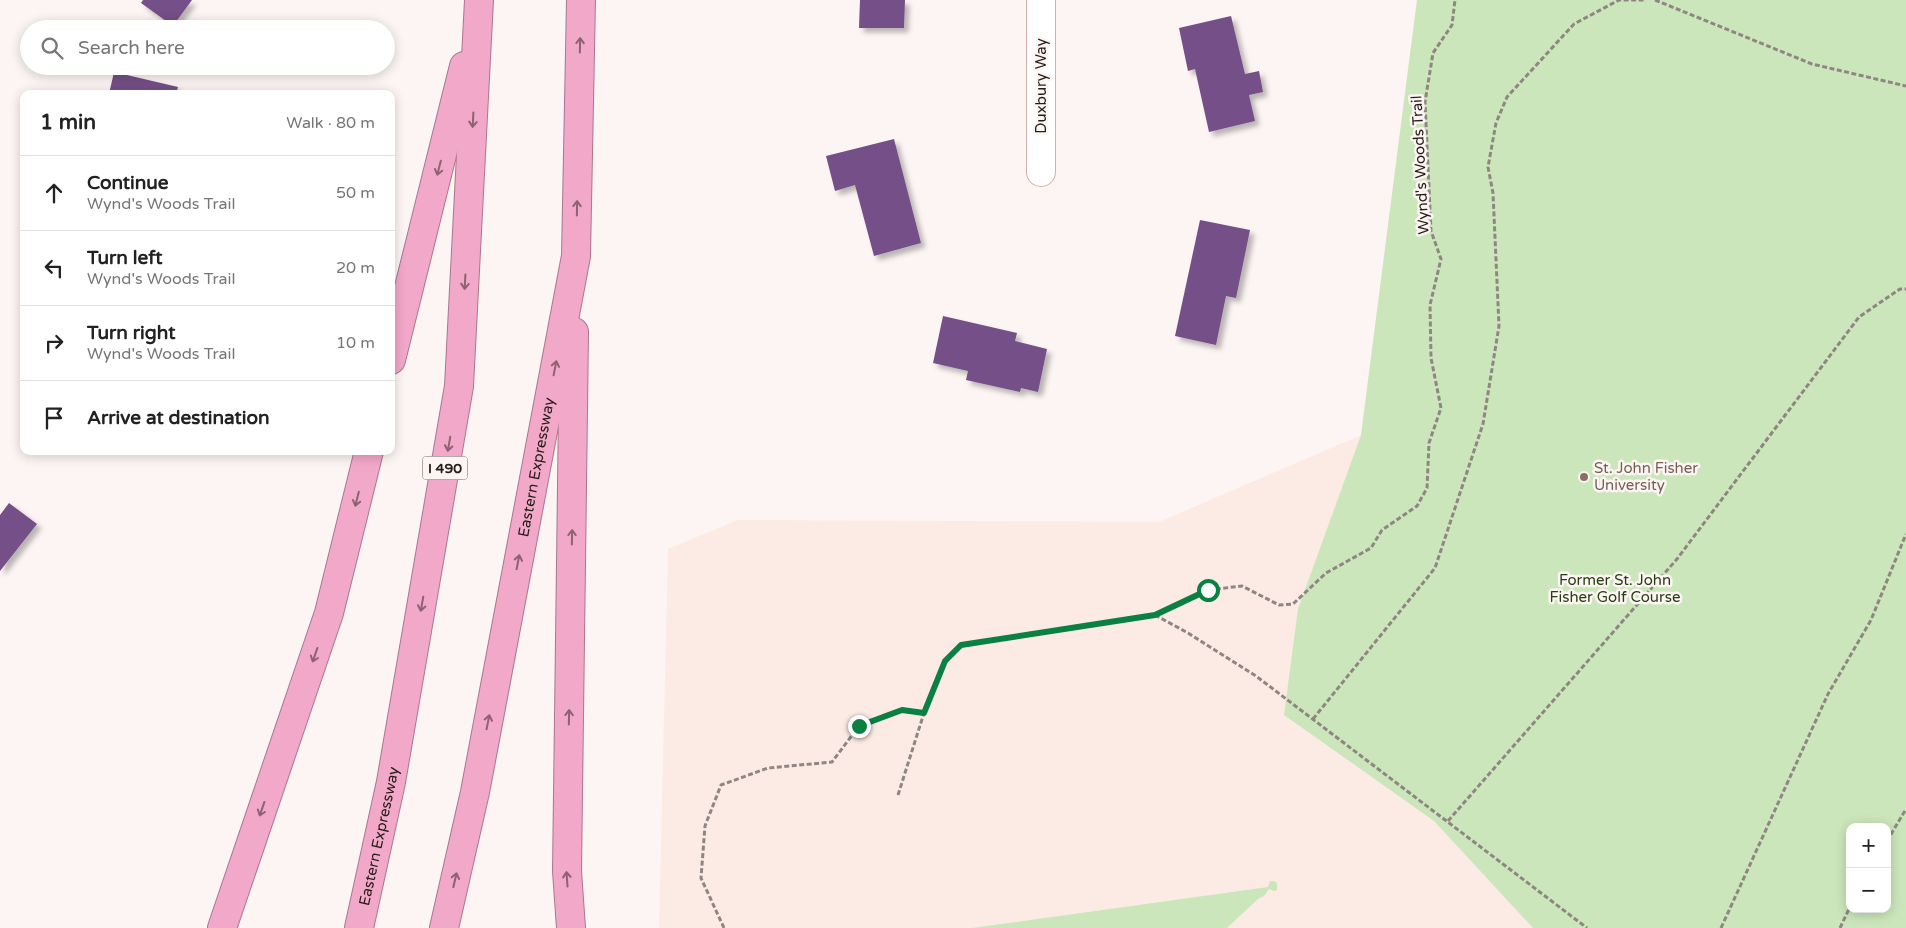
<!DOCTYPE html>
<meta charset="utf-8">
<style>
:root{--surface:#fff;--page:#f6f6f6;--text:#222;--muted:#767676;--line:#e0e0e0}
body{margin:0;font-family:"Varela Round",sans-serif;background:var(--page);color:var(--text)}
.controls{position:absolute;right:15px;bottom:15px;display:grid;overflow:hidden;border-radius:10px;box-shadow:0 2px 12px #0003}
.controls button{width:45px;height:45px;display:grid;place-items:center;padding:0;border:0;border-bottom:1px solid var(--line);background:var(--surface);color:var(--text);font:25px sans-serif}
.stop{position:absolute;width:15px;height:15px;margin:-11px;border:4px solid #0b8043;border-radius:50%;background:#fff}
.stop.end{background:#0b8043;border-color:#fff;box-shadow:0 1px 5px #0008}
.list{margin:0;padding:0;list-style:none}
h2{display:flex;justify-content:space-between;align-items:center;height:65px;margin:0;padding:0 20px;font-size:21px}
h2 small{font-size:16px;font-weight:400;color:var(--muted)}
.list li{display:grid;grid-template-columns:32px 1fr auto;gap:15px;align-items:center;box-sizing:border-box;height:75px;padding:0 20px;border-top:1px solid var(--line)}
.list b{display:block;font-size:19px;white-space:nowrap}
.list p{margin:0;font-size:16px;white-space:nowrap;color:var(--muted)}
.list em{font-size:16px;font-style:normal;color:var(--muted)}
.icon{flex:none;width:28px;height:28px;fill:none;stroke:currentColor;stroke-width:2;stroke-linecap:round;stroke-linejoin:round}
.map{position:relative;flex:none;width:1906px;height:928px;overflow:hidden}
.search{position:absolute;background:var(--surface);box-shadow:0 2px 12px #0003;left:20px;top:20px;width:375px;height:55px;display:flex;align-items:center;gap:12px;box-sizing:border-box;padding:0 18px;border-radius:28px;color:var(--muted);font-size:19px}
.panel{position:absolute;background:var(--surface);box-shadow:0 2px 12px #0003;left:20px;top:90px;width:375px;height:365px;border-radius:10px}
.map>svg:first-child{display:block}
</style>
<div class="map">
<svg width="1906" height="928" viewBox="0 0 1906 928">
<defs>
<filter id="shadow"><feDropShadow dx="4.5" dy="4.5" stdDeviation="2.5" flood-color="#0004"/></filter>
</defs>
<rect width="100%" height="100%" fill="#fcf5f3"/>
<path fill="#fcebe5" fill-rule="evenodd" d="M1417,0H1906V928H659L668,549L738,520L1159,522L1361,435ZM1850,827H1887V909H1850Z"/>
<g fill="#cce6bb" fill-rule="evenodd">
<path d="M1417,0H1906V928H1533L1434,821L1284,715L1298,609L1361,435ZM1850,827H1887V909H1850Z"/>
<path d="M1270,881H1274L1277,883V890L1274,891L1269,889L1264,896L1258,899L1227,928H972L1268,887Z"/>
</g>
<g fill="#754f87" filter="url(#shadow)">
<path d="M143,0H192L173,26L141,3Z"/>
<path d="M860,0H905L904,28H859Z"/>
<path d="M1231,16L1245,74L1259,71L1263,92L1249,95L1255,121L1209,132L1195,69L1188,71L1179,28Z"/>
<path d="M114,72L178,87L176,94H109Z"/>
<path d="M894,139L921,243L874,256L855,185L835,191L826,156Z"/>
<path d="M1200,220L1250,230L1236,298L1226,296L1216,345L1175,336Z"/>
<path d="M943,316L1017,333L1015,341L1047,349L1038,392L1021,388L1020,392L966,380L968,371L933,363Z"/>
<path d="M9,503L37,524L0,571V515Z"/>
</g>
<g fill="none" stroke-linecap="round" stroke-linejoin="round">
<g stroke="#d1b1a6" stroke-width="30">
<path id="minor" d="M1041,172V0"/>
</g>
<g stroke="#ab778b" stroke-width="30">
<g id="highway">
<path d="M391,360L464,66"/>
<path d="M222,928L329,613L369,451"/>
<path id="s1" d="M359,928L391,782L459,386L479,0"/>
<path id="s2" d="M444,928L475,792L576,256L581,0"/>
<path d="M571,928L567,871L574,332"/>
</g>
</g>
<g stroke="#8f8683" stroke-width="3" stroke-dasharray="5 2.5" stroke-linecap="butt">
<path d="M1655,0L1812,64L1906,86"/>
<path d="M1155,615L1188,633L1256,676L1587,928"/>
<path d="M1313,719L1435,568L1483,424L1499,326L1493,193L1488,167L1496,123L1507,97L1574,24L1619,0H1646"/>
<path d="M898,795L924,713"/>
<path d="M1448,821L1677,559L1859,317L1900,289H1906"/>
<path d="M1887,841L1906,809"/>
<path d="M724,928L701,878L705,826L721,785L768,768L832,762L859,726L902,710L924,713L945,661L961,645L1155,615L1208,590L1242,586L1279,605L1293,604L1326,573L1371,548L1382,530L1417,506L1427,488L1429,443L1441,408L1431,358L1430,305L1441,259L1431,231L1425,102L1433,53L1452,25L1455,0"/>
<path d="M1721,928L1828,694L1871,620L1906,534"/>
<path d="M1840,928L1850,907"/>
</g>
<use href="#minor" stroke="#fff" stroke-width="28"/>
<use href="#highway" stroke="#f2a8c9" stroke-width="28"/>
</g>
<defs><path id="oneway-shaft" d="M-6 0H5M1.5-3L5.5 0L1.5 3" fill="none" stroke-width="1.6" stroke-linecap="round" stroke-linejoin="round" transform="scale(1.25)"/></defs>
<g stroke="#8d6271">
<use href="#oneway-shaft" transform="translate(580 45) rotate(-89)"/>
<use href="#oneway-shaft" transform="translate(473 120) rotate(93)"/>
<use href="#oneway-shaft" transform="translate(439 168) rotate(104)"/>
<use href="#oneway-shaft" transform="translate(577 208) rotate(-89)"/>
<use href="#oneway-shaft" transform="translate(465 282) rotate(93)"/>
<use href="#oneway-shaft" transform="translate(555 368) rotate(-79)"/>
<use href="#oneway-shaft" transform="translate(449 444) rotate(100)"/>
<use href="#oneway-shaft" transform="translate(357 499) rotate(104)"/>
<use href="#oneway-shaft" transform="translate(572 537) rotate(-89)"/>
<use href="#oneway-shaft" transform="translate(518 562) rotate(-79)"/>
<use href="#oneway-shaft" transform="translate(422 604) rotate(100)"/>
<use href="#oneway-shaft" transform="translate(315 655) rotate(109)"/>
<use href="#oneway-shaft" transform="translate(569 717) rotate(-89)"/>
<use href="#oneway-shaft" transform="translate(488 722) rotate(-79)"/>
<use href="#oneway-shaft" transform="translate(262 809) rotate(109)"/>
<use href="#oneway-shaft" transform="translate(567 879) rotate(-94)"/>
<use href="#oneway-shaft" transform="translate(455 880) rotate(-77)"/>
</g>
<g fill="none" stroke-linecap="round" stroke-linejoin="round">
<path stroke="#0b8043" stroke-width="6" d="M859,726L902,710L924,713L945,661L961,645L1155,615L1208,590"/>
</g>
<circle fill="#8d6e63" stroke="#fcf5f3" stroke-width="2" cx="1584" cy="477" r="5"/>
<g text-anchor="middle" stroke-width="5" stroke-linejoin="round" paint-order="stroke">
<rect fill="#fcf5f3" stroke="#685e5a" stroke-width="1" x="422.5" y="456.5" width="45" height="23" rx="4"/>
<g font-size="14" font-weight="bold" fill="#281d19">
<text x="445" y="473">I 490</text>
</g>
<g font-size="15" fill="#281d19" stroke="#fcf5f3">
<text transform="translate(1041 86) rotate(-90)" y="5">Duxbury Way</text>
<text transform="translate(1420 165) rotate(-93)" y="5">Wynd's Woods Trail</text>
<text dy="5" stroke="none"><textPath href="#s2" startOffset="470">Eastern Expressway</textPath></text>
<text dy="5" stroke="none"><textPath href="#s1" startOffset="94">Eastern Expressway</textPath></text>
</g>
<g font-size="15" fill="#785e54" stroke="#fcf5f3" text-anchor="start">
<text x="1594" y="473">St. John Fisher<tspan x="1594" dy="17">University</tspan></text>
</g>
<g font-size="15" fill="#263f11" stroke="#fcf5f3">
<text x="1615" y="585">Former St. John<tspan x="1615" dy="17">Fisher Golf Course</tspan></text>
</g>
</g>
</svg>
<div class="controls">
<button>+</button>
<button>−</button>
</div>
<div class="stop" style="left:1208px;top:590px"></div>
<div class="stop end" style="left:859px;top:726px"></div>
<div class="search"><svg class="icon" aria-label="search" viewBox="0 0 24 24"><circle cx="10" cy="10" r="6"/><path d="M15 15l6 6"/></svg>Search here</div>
<section class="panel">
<h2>1 min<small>Walk · 80 m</small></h2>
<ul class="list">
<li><svg class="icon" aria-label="ahead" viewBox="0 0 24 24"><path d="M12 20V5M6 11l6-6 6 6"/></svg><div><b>Continue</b><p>Wynd's Woods Trail</p></div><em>50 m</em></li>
<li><svg class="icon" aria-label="left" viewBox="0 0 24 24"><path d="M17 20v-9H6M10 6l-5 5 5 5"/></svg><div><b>Turn left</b><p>Wynd's Woods Trail</p></div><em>20 m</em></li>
<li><svg class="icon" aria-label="right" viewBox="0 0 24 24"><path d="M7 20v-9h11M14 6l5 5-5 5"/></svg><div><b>Turn right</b><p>Wynd's Woods Trail</p></div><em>10 m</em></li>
<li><svg class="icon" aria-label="arrive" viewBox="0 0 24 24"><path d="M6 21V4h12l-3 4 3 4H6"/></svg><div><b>Arrive at destination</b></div></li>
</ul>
</section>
</div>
